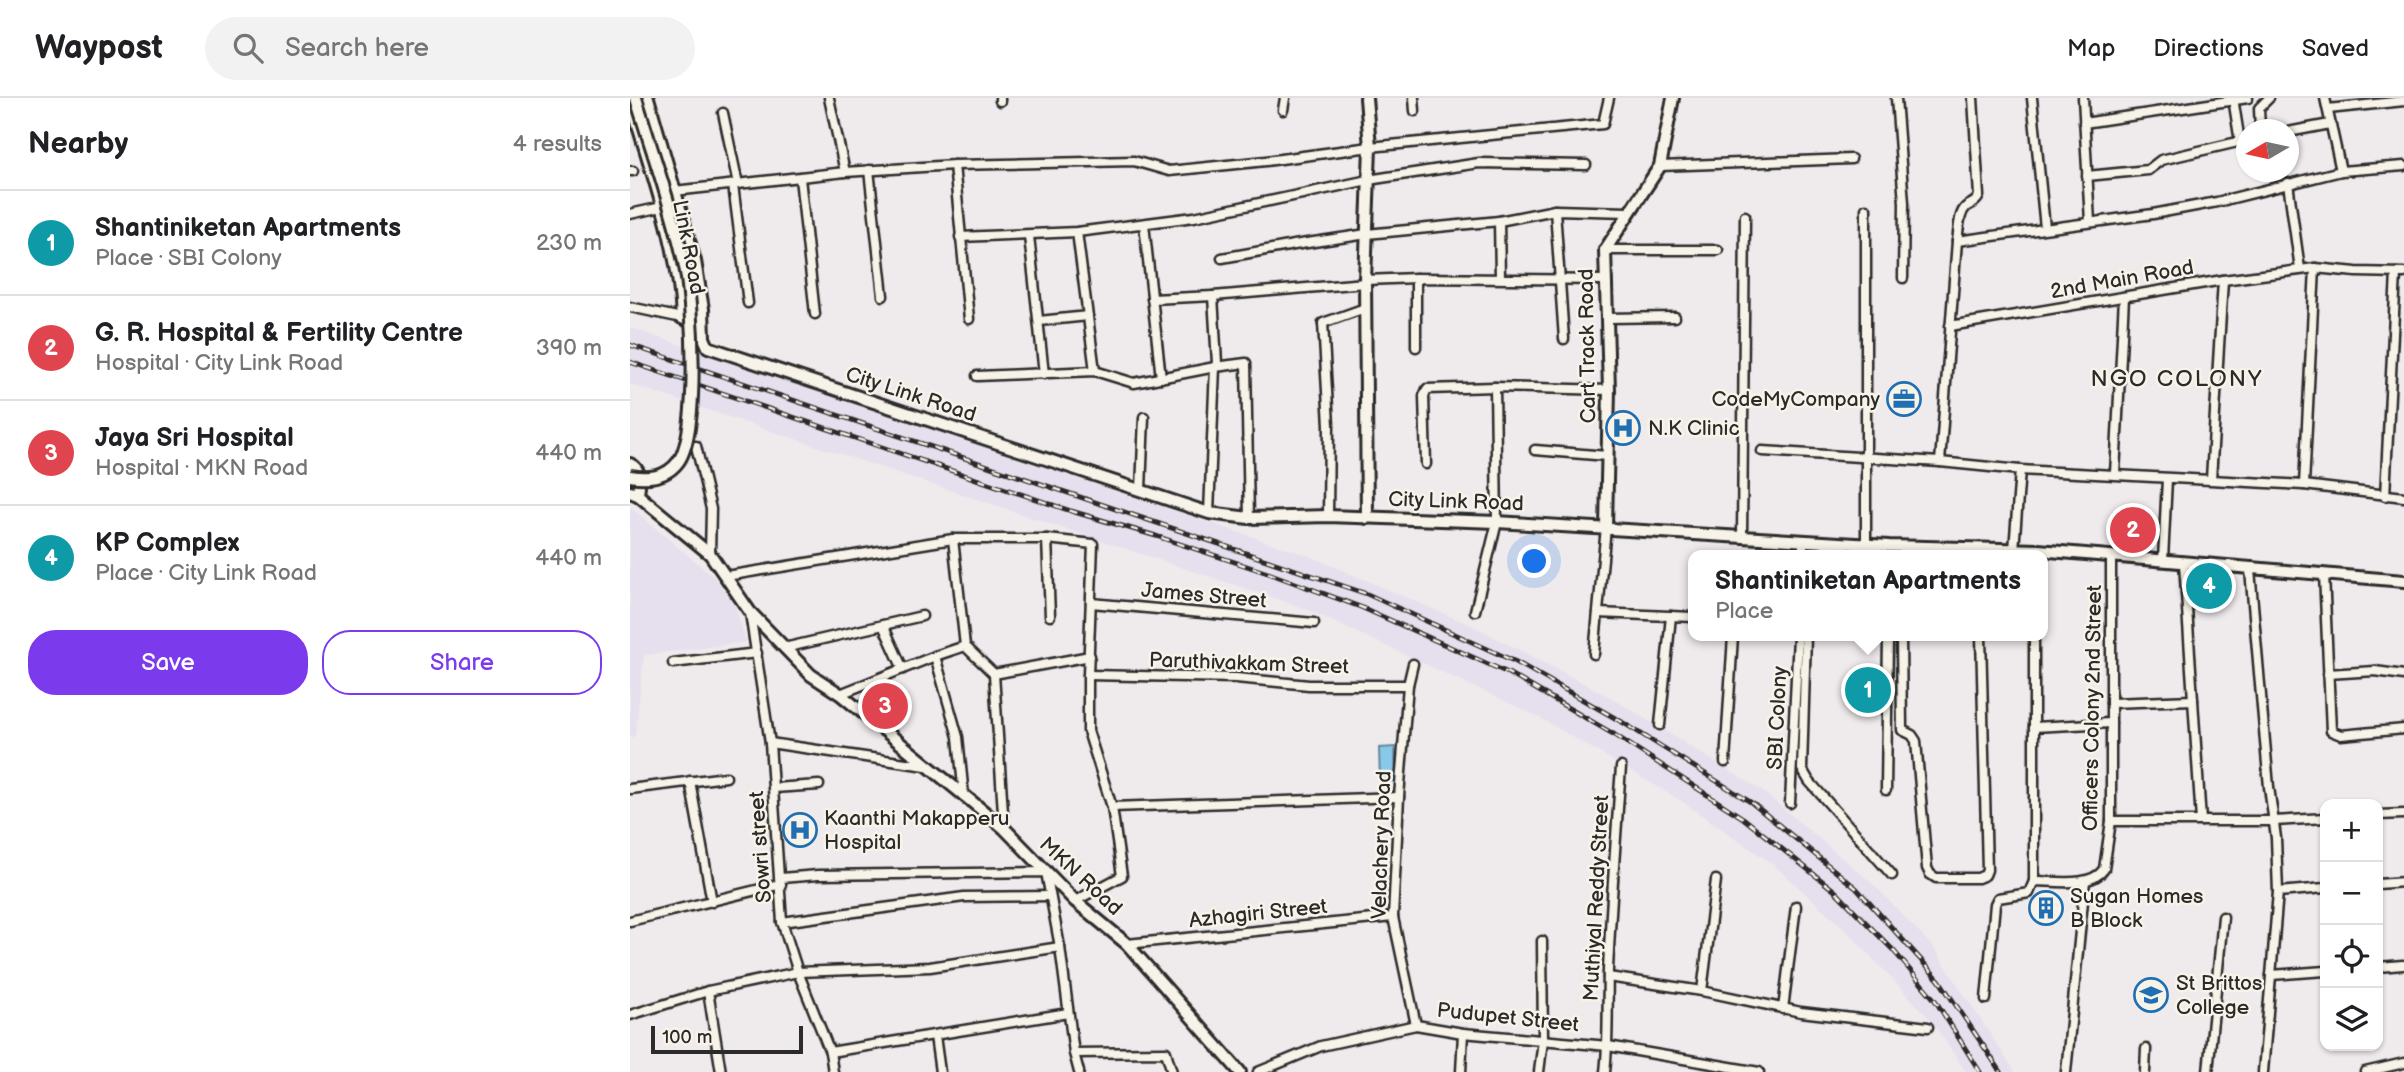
<!DOCTYPE html>
<meta charset="utf-8">
<style>
:root{--surface:#fff;--page:#f2f2f2;--text:#202124;--muted:#757577;--line:#e0e0e0;--accent:#7c3aed}
body{margin:0;font-family:"Balsamiq Sans",sans-serif;background:var(--page);color:var(--text)}
.controls{position:absolute;right:21px;bottom:21px;display:grid;overflow:hidden;border-radius:14px;box-shadow:0 2px 5px #0004}
.controls button{width:63px;height:63px;display:grid;place-items:center;padding:0;border:0;border-bottom:2px solid var(--line);background:var(--surface);color:var(--text);font:35px sans-serif}
.compass{position:absolute;left:1606px;top:21px;width:63px;height:63px;border-radius:50%;background:var(--surface);box-shadow:0 2px 5px #0004;rotate:261deg}
.scale{position:absolute;left:21px;bottom:18px;width:152px;box-sizing:border-box;padding-left:7px;border:4px solid #2b2b2b;border-top:0;font-size:19px;line-height:24px;white-space:nowrap;color:#2b2b2b;-webkit-text-stroke:5px #f7f3e8;paint-order:stroke}
.you{position:absolute;left:905px;top:464px;width:24px;height:24px;margin:-18px;border:5px solid #fff;border-radius:50%;background:#1a73e8;box-shadow:0 0 0 10px #1a73e833}
.badge{display:grid;place-items:center;width:46px;height:46px;border-radius:50%;background:var(--accent);color:#fff;font-size:23px;font-weight:700}
.pin{position:absolute;translate:-50% -50%;border:4px solid #fff;box-shadow:0 2px 7px #0006}
.popup{position:absolute;left:1058px;top:452px;width:360px;height:91px;box-sizing:border-box;display:grid;place-content:center;border-radius:14px;background:var(--surface);filter:drop-shadow(0 2px 5px #0005);font-size:23px;white-space:nowrap;color:var(--muted)}
.popup b{font-size:26px;color:var(--text)}
.popup::after{content:'';position:absolute;left:50%;top:100%;margin-left:-14px;border:14px solid transparent;border-top-color:var(--surface)}
.list{margin:0;padding:0;list-style:none}
h2{display:flex;justify-content:space-between;align-items:center;height:91px;margin:0;padding:0 28px;font-size:30px}
h2 small{font-size:23px;font-weight:400;color:var(--muted)}
.list li{display:grid;grid-template-columns:46px 1fr auto;gap:21px;align-items:center;box-sizing:border-box;height:105px;padding:0 28px;border-top:2px solid var(--line)}
.list b{display:block;font-size:26px;white-space:nowrap}
.list p{margin:0;font-size:23px;white-space:nowrap;color:var(--muted)}
.list em{font-size:23px;font-style:normal;color:var(--muted)}
.actions{display:flex;gap:14px;padding:21px 28px}
.actions a{flex:1;padding:16px 0;border:2px solid var(--accent);border-radius:28px;text-align:center;font-size:24px;color:var(--accent)}
.actions .main{background:var(--accent);color:#fff}
.icon{flex:none;width:38px;height:38px;fill:none;stroke:currentColor;stroke-width:2;stroke-linecap:round;stroke-linejoin:round}
.map{position:relative;flex:none;width:1774px;height:974px;overflow:hidden}
header{display:flex;align-items:center;gap:42px;box-sizing:border-box;height:98px;padding:0 35px;background:var(--surface);border-bottom:2px solid var(--line)}
header strong{font-size:33px}
nav{display:flex;gap:38px;margin-inline-start:auto;font-size:24px}
.search{width:490px;height:63px;background:var(--page);display:flex;align-items:center;gap:18px;box-sizing:border-box;padding:0 24px;border-radius:38px;color:var(--muted);font-size:26px}
main{display:flex}
aside{flex:1;background:var(--surface)}
.map>svg:first-child{display:block}
</style>
<header>
<strong>Waypost</strong>
<div class="search"><svg class="icon" aria-label="search" viewBox="0 0 24 24"><circle cx="10" cy="10" r="6"/><path d="M15 15l6 6"/></svg>Search here</div>
<nav><a>Map</a><a>Directions</a><a>Saved</a></nav>
</header>
<main>
<aside>
<h2>Nearby<small>4 results</small></h2>
<ul class="list">
<li><span class="badge" style="background:#0f9aa8">1</span><div><b>Shantiniketan Apartments</b><p>Place · SBI Colony</p></div><em>230 m</em></li>
<li><span class="badge" style="background:#e0444e">2</span><div><b>G. R. Hospital &amp; Fertility Centre</b><p>Hospital · City Link Road</p></div><em>390 m</em></li>
<li><span class="badge" style="background:#e0444e">3</span><div><b>Jaya Sri Hospital</b><p>Hospital · MKN Road</p></div><em>440 m</em></li>
<li><span class="badge" style="background:#0f9aa8">4</span><div><b>KP Complex</b><p>Place · City Link Road</p></div><em>440 m</em></li>
</ul>
<div class="actions"><a class="main">Save</a><a>Share</a></div>
</aside>
<div class="map">
<svg width="1774" height="974" viewBox="0 0 1774 974">
<rect width="100%" height="100%" fill="#efeaeb"/>
<filter id="ink" filterUnits="userSpaceOnUse"><feTurbulence type="fractalNoise" baseFrequency=".0143" numOctaves="2"/><feDisplacementMap in="SourceGraphic" scale="14" xChannelSelector="R" yChannelSelector="G"/><feConvolveMatrix kernelMatrix="1 2 1 2 8 2 1 2 1" color-interpolation-filters="sRGB"/></filter>
<g filter="url(#ink)">
<g fill="#e6dfee">
<path d="M0,230L679,458L843,528L980,599L1132,693L1243,786L1303,849L1385,974H1336L1301,922L1215,831L1143,766L1047,700L907,618L674,510L0,286Z"/>
<path d="M0,409L86,481L105,508L116,544L14,557L5,638L0,639Z"/>
</g>
<path fill="#88c8e9" stroke="#63899d" stroke-width="2" d="M765,649L766,683L750,684L749,650Z"/>
<g fill="none" stroke-linecap="round" stroke-linejoin="round">
<g stroke="#2b2b2b" stroke-width="13">
<g id="street">
<path d="M199,0L215,74"/>
<path d="M370,0V3"/>
<path d="M784,0L785,13"/>
<path d="M1266,0L1274,105L1273,180"/>
<path d="M1402,0L1415,130"/>
<path d="M1453,0L1460,124"/>
<path d="M1603,0L1610,44"/>
<path d="M1695,0L1711,73"/>
<path d="M1698,11L1774,3"/>
<path d="M653,12L655,0"/>
<path d="M93,15L108,86"/>
<path d="M1454,25L1618,0"/>
<path d="M1630,32L1629,10L1639,0"/>
<path d="M1658,34L1700,26"/>
<path d="M324,67L339,221"/>
<path d="M1030,68L1221,61"/>
<path d="M239,72L253,198"/>
<path d="M0,73H3"/>
<path d="M1457,78L1518,72L1531,62L1616,42"/>
<path d="M170,80L185,216"/>
<path d="M1658,85L1670,171"/>
<path d="M103,87L118,205"/>
<path d="M44,93L215,74L324,67L504,63L539,73L636,63L740,49L973,26L979,0"/>
<path d="M925,112L934,241"/>
<path d="M0,116L32,109"/>
<path d="M869,123L870,180"/>
<path d="M514,126L531,280"/>
<path d="M447,134L465,273"/>
<path d="M399,138L414,276"/>
<path d="M330,139L447,134L564,119L738,82L849,65L956,67"/>
<path d="M1327,143L1523,116L1587,104L1711,73L1774,68"/>
<path d="M975,152H1088"/>
<path d="M592,160L664,147L737,136L869,123L925,112L998,114"/>
<path d="M786,180V249"/>
<path d="M735,182L786,180L976,182"/>
<path d="M522,201L583,198"/>
<path d="M0,209L52,220"/>
<path d="M977,220L1045,219"/>
<path d="M409,223L458,218"/>
<path d="M1320,228L1593,182L1685,170L1726,174L1774,175"/>
<path d="M347,278L465,273L504,285L585,269L616,265L619,420"/>
<path d="M66,348L81,411L80,456"/>
<path d="M905,352L977,358"/>
<path d="M1132,353L1310,364L1390,372L1674,387L1774,399"/>
<path d="M1310,364L1327,143C1329,133 1328,116 1336,109C1342,105 1346,105 1349,98L1343,0"/>
<path d="M796,366L794,298L797,291L865,289L979,292"/>
<path d="M1485,376L1494,199"/>
<path d="M1581,381L1593,182"/>
<path d="M1674,387L1685,170"/>
<path d="M511,391L514,319"/>
<path d="M1755,398L1766,175"/>
<path d="M579,415L585,269L587,265L583,198L735,185"/>
<path d="M698,418L699,327L693,225L735,210"/>
<path d="M1112,439L1115,118"/>
<path d="M323,441L335,548"/>
<path d="M417,441L420,518"/>
<path d="M1236,446V111"/>
<path d="M1384,452L1390,372"/>
<path d="M1173,457V443"/>
<path d="M1533,462L1537,381"/>
<path d="M1554,465L1571,723"/>
<path d="M1620,472L1639,689L1646,740L1648,794L1633,974"/>
<path d="M1694,476L1701,633L1711,637L1774,631"/>
<path d="M96,478L323,441H417L463,446L458,577V633L482,709L492,778L445,803"/>
<path d="M461,505L684,525"/>
<path d="M845,513L867,424L865,289"/>
<path d="M120,515L140,645L152,824L168,874L200,954L203,974"/>
<path d="M968,515L1063,519"/>
<path d="M253,527L273,571"/>
<path d="M1176,538L1172,671L1179,683L1262,777"/>
<path d="M1271,538L1272,632L1282,637L1286,643L1297,770L1300,776L1306,780H1348L1355,777L1357,772L1351,538"/>
<path d="M154,550L292,518"/>
<path d="M964,556L976,429"/>
<path d="M305,558L328,639L334,698"/>
<path d="M43,565L127,555"/>
<path d="M783,566L778,587L769,699L763,819L786,927"/>
<path d="M364,576L460,558"/>
<path d="M1698,576L1745,573L1774,577"/>
<path d="M458,577L606,580L679,587H778"/>
<path d="M210,596L305,558L335,548L364,576L374,730"/>
<path d="M1481,605L1563,602"/>
<path d="M1030,627L1041,518"/>
<path d="M1404,629L1481,625"/>
<path d="M140,645L296,668"/>
<path d="M1095,664L1103,538"/>
<path d="M60,683L82,804"/>
<path d="M144,690L189,687"/>
<path d="M0,691L96,679"/>
<path d="M1256,692L1258,538"/>
<path d="M1160,705L1168,538"/>
<path d="M482,709L769,699"/>
<path d="M1748,717L1774,716"/>
<path d="M1481,723H1644L1695,720"/>
<path d="M151,780L188,777L416,774L430,849L444,955L449,974"/>
<path d="M1404,783C1425,783 1461,790 1474,771L1481,723V458"/>
<path d="M1748,786L1774,784"/>
<path d="M1648,794L1695,790"/>
<path d="M0,823L151,786"/>
<path d="M152,824L334,799L420,798"/>
<path d="M497,846L763,819"/>
<path d="M1748,869L1773,867"/>
<path d="M1641,877L1695,873"/>
<path d="M978,879L1072,893L1171,914L1298,929"/>
<path d="M78,893L91,974"/>
<path d="M1072,893L1086,782"/>
<path d="M1356,901L1365,806L1368,800L1399,795L1404,783V538"/>
<path d="M1153,911L1166,808"/>
<path d="M0,917L78,893L168,874L300,869L430,849"/>
<path d="M305,938L310,974"/>
<path d="M200,954L438,915"/>
<path d="M444,955L536,954L542,974"/>
<path d="M628,974L691,948L786,927L833,935L978,948L1129,974"/>
<path d="M831,974L833,935"/>
<path d="M909,974L913,942L912,843"/>
<path d="M975,974C979,940 977,906 978,872C981,804 986,737 991,669"/>
<path d="M1436,974L1455,783"/>
<path d="M1515,974L1516,951"/>
<path d="M1578,974L1593,819"/>
<path d="M1735,974L1774,965"/>
</g>
</g>
<g stroke="#2b2b2b" stroke-width="16">
<g id="secondary">
<path d="M0,0C20,72 49,145 52,220L67,226"/>
<path d="M18,0L65,163L73,211L74,240L78,249L579,415L619,420L698,418L867,424L1259,448L1408,452L1774,483"/>
<path d="M736,0L740,49L735,182L737,420"/>
<path d="M0,366C13,372 9,385 8,397"/>
<path d="M0,394L8,397L80,456L120,514L181,577L210,596L374,730L445,803L497,846L610,974"/>
<path d="M976,429L979,292L975,152L1030,68L1043,0"/>
</g>
</g>
<use href="#street" stroke="#f7f3e8" stroke-width="8"/>
<use href="#secondary" stroke="#f7f3e8" stroke-width="10"/>
<g stroke="#2b2b2b" stroke-width="5">
<g id="rail">
<path d="M0,247L737,496L886,564L992,624L1122,705L1226,790L1309,882L1371,974"/>
<path d="M0,264L441,413L526,438L641,476L733,510L878,575L985,637L1113,720L1205,793L1263,852L1305,902L1350,974"/>
</g>
</g>
<use href="#rail" stroke="#f7f3e8" stroke-width="2.5" stroke-dasharray="8" stroke-linecap="butt"/>
<g stroke="#2b2b2b" stroke-width="16" stroke-linecap="butt">
<path id="secondary-bridge" d="M0,378C18,381 36,380 48,364C70,335 63,201 54,164C42,109 22,54 6,0"/>
</g>
<use href="#secondary-bridge" stroke="#f7f3e8" stroke-width="10"/>
</g>
</g>
<defs>
<g id="office-ring" transform="scale(1.75)"><circle r="9.5" fill="#f7f3e8" stroke="#1f6fb2" stroke-width="1.5"/><path d="M-6-3h4V-5.5h4V-3h4V5H-6ZM-1-4.5V-3h2v-1.5ZM-6 0V1H6V0Z" fill="#1f6fb2"/></g>
<g id="hospital-ring" transform="scale(1.75)"><circle r="9.5" fill="#f7f3e8" stroke="#1f6fb2" stroke-width="1.5"/><path d="M-5-5h3v3.5h4V-5h3V5h-3V1.5h-4V5h-3Z" fill="#1f6fb2"/></g>
<g id="building-ring" transform="scale(1.75)"><circle r="9.5" fill="#f7f3e8" stroke="#1f6fb2" stroke-width="1.5"/><path d="M-4-6H4V6H1V3H-1V6H-4ZM-2.5-4.3h1.7v1.8h-1.7ZM.8-4.3h1.7v1.8H.8ZM-2.5-1h1.7V.8h-1.7ZM.8-1h1.7V.8H.8Z" fill="#1f6fb2"/></g>
<g id="university-ring" transform="scale(1.75)"><circle r="9.5" fill="#f7f3e8" stroke="#1f6fb2" stroke-width="1.5"/><path d="M0-5L7-2L0 1L-7-2ZM-4 1L0 2.5L4 1V4Q0 6-4 4Z" fill="#1f6fb2"/></g>
</defs>
<g fill-rule="evenodd">
<use href="#office-ring" x="1274" y="301"/>
<use href="#hospital-ring" x="993" y="330"/>
<use href="#hospital-ring" x="170" y="732"/>
<use href="#building-ring" x="1416" y="810"/>
<use href="#university-ring" x="1521" y="897"/>
</g>
<g text-anchor="middle" stroke-width="5" stroke-linejoin="round" paint-order="stroke">
<g font-size="21" fill="#2b2b2b" stroke="#f7f3e8">
<text transform="translate(59 149) rotate(79)" y="7">Link Road</text>
<text transform="translate(1492 181) rotate(-10)" y="7">2nd Main Road</text>
<text transform="translate(957 248) rotate(-91)" y="7">Cart Track Road</text>
<text transform="translate(281 296) rotate(18)" y="7">City Link Road</text>
<text transform="translate(826 403) rotate(2)" y="7">City Link Road</text>
<text transform="translate(574 497) rotate(5)" y="7">James Street</text>
<text transform="translate(619 565) rotate(2)" y="7">Paruthivakkam Street</text>
<text transform="translate(1462 610) rotate(-89)" y="7">Officers Colony 2nd Street</text>
<text transform="translate(1147 620) rotate(-87)" y="7">SBI Colony</text>
<text transform="translate(751 747) rotate(-88)" y="7">Velachery Road</text>
<text transform="translate(130 749) rotate(-94)" y="7">Sowri street</text>
<text transform="translate(451 778) rotate(43)" y="7">MKN Road</text>
<text transform="translate(966 800) rotate(-87)" y="7">Muthiyal Reddy Street</text>
<text transform="translate(628 815) rotate(-6)" y="7">Azhagiri Street</text>
<text transform="translate(878 919) rotate(6)" y="7">Pudupet Street</text>
</g>
<g font-size="21" fill="#2b2b2b" stroke="#f7f3e8" text-anchor="start">
<text x="1250" y="308" text-anchor="end">CodeMyCompany</text>
<text x="1018" y="337">N.K Clinic</text>
<text x="194" y="727">Kaanthi Makapperu<tspan x="194" dy="24">Hospital</tspan></text>
<text x="1440" y="805">Sugan Homes<tspan x="1440" dy="24">B Block</tspan></text>
<text x="1546" y="892">St Brittos<tspan x="1546" dy="24">College</tspan></text>
</g>
<g font-size="23" letter-spacing="2" fill="#2b2b2b" stroke="#f7f3e8">
<text x="1547" y="288">NGO COLONY</text>
</g>
</g>
</svg>
<div class="controls">
<button>+</button>
<button>−</button>
<button><svg class="icon" aria-label="locate" viewBox="0 0 24 24"><circle cx="12" cy="12" r="6"/><path d="M12 2v4M12 18v4M2 12h4M18 12h4"/></svg></button>
<button><svg class="icon" aria-label="layers" viewBox="0 0 24 24"><path d="M12 4l9 5-9 5-9-5zM3 14l9 5 9-5"/></svg></button>
</div>
<svg class="compass" viewBox="-18 -18 36 36"><path d="M0-13l5 13h-10z" fill="#e53935"/><path d="M0 13l5-13h-10z" fill="#757577"/></svg>
<div class="scale">100 m</div>
<div class="you"></div>
<div class="pin badge" style="left:1238px;top:592px;background:#0f9aa8">1</div>
<div class="popup"><b>Shantiniketan Apartments</b>Place</div>
<div class="pin badge" style="left:1503px;top:432px;background:#e0444e">2</div>
<div class="pin badge" style="left:255px;top:608px;background:#e0444e">3</div>
<div class="pin badge" style="left:1579px;top:488px;background:#0f9aa8">4</div>
</div>
</main>
